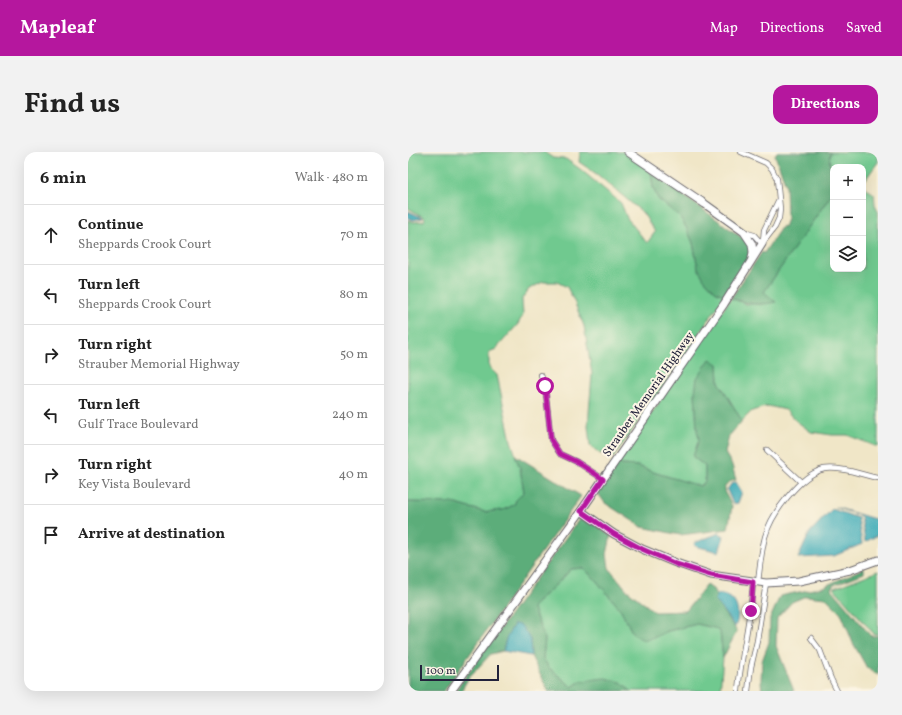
<!DOCTYPE html>
<meta charset="utf-8">
<style>
:root{--surface:#fff;--page:#f2f2f2;--text:#222;--muted:#767676;--line:#e0e0e0;--accent:#b5179e}
body{margin:0;font-family:Vollkorn,serif;background:var(--page);color:var(--text)}
.controls{position:absolute;right:12px;top:12px;display:grid;overflow:hidden;border-radius:8px;box-shadow:0 4px 16px #0002}
.controls button{width:36px;height:36px;display:grid;place-items:center;padding:0;border:0;border-bottom:1px solid var(--line);background:var(--surface);color:var(--text);font:20px sans-serif}
.scale{position:absolute;left:12px;bottom:10px;width:79px;box-sizing:border-box;padding-left:4px;border:2px solid #22223b;border-top:0;font-size:11px;line-height:14px;white-space:nowrap;color:#22223b;-webkit-text-stroke:3px #fcf5e5;paint-order:stroke}
.stop{position:absolute;width:12px;height:12px;margin:-9px;border:3px solid #b5179e;border-radius:50%;background:#fff}
.stop.end{background:#b5179e;border-color:#fff;box-shadow:0 1px 4px #0008}
.list{margin:0;padding:0;list-style:none}
h2{display:flex;justify-content:space-between;align-items:center;height:52px;margin:0;padding:0 16px;font-size:17px}
h2 small{font-size:13px;font-weight:400;color:var(--muted)}
.list li{display:grid;grid-template-columns:26px 1fr auto;gap:12px;align-items:center;box-sizing:border-box;height:60px;padding:0 16px;border-top:1px solid var(--line)}
.list b{display:block;font-size:15px;white-space:nowrap}
.list p{margin:0;font-size:13px;white-space:nowrap;color:var(--muted)}
.list em{font-size:13px;font-style:normal;color:var(--muted)}
.icon{flex:none;width:22px;height:22px;fill:none;stroke:currentColor;stroke-width:2;stroke-linecap:round;stroke-linejoin:round}
.map{position:relative;flex:none;width:470px;height:539px;overflow:hidden;border-radius:12px}
header{display:flex;align-items:center;gap:24px;box-sizing:border-box;height:56px;padding:0 20px;background:var(--accent);color:#fff}
header strong{font-size:19px}
nav{display:flex;gap:22px;margin-inline-start:auto;font-size:14px}
.intro{display:flex;align-items:center;justify-content:space-between;box-sizing:border-box;height:96px;padding:0 24px}
h1{margin:0;font-size:28px}
.button{padding:10px 18px;border-radius:12px;background:var(--accent);color:#fff;font-size:14px;font-weight:700}
main{display:flex;gap:24px;padding:0 24px}
aside{flex:1;background:var(--surface);border-radius:12px;box-shadow:0 4px 16px #0002}
.map>svg:first-child{display:block}
</style>
<header>
<strong>Mapleaf</strong>
<nav><a>Map</a><a>Directions</a><a>Saved</a></nav>
</header>
<div class="intro"><h1>Find us</h1><a class="button">Directions</a></div>
<main>
<aside>
<h2>6 min<small>Walk · 480 m</small></h2>
<ul class="list">
<li><svg class="icon" aria-label="ahead" viewBox="0 0 24 24"><path d="M12 20V5M6 11l6-6 6 6"/></svg><div><b>Continue</b><p>Sheppards Crook Court</p></div><em>70 m</em></li>
<li><svg class="icon" aria-label="left" viewBox="0 0 24 24"><path d="M17 20v-9H6M10 6l-5 5 5 5"/></svg><div><b>Turn left</b><p>Sheppards Crook Court</p></div><em>80 m</em></li>
<li><svg class="icon" aria-label="right" viewBox="0 0 24 24"><path d="M7 20v-9h11M14 6l5 5-5 5"/></svg><div><b>Turn right</b><p>Strauber Memorial Highway</p></div><em>50 m</em></li>
<li><svg class="icon" aria-label="left" viewBox="0 0 24 24"><path d="M17 20v-9H6M10 6l-5 5 5 5"/></svg><div><b>Turn left</b><p>Gulf Trace Boulevard</p></div><em>240 m</em></li>
<li><svg class="icon" aria-label="right" viewBox="0 0 24 24"><path d="M7 20v-9h11M14 6l5 5-5 5"/></svg><div><b>Turn right</b><p>Key Vista Boulevard</p></div><em>40 m</em></li>
<li><svg class="icon" aria-label="arrive" viewBox="0 0 24 24"><path d="M6 21V4h12l-3 4 3 4H6"/></svg><div><b>Arrive at destination</b></div></li>
</ul>
</aside>
<div class="map">
<svg width="470" height="539" viewBox="0 0 470 539">
<rect width="100%" height="100%" fill="#fcf5e5"/>
<filter id="ink" filterUnits="userSpaceOnUse"><feTurbulence type="fractalNoise" baseFrequency=".025" numOctaves="2"/><feDisplacementMap in="SourceGraphic" scale="8" xChannelSelector="R" yChannelSelector="G"/><feConvolveMatrix kernelMatrix="1 2 1 2 8 2 1 2 1" color-interpolation-filters="sRGB"/></filter>
<filter id="wash" filterUnits="userSpaceOnUse"><feTurbulence type="fractalNoise" baseFrequency=".012" numOctaves="4" result="noise"/><feDisplacementMap in="SourceGraphic" scale="16" xChannelSelector="R" yChannelSelector="G"/><feGaussianBlur stdDeviation="0.9" result="paint"/><feColorMatrix in="noise" values="0 0 0 0 0 0 0 0 0 0 0 0 0 0 0 0 0 1.4 0 .05"/><feComposite in="paint" operator="in"/></filter>
<g filter="url(#wash)">
<rect width="100%" height="100%" fill="#f0e6c7"/>
<g fill="#70c98f" stroke="#497665">
<path d="M0,0H136L145,6L158,7L172,17L213,51L219,66L239,91L247,80L235,61L190,23L171,10L172,0H216L243,19L245,35L250,47L272,65L279,77L285,91L290,116L296,127L307,139L317,144L205,306L199,300L192,302L182,293L180,274L184,222L176,174L166,149L159,135L149,130H135L121,137L114,147L115,163L110,172L88,197L81,200V215L89,223L103,289L112,316L116,340L108,348L106,353L95,358L77,360L44,351L0,350V68L5,70L16,69L17,66L0,56Z"/>
<path d="M422,0H470V10L455,31V15H425V29L421,6Z"/>
<path d="M455,34L466,42L467,53L470,60V295L439,283H424L403,280L387,268L378,258L360,254L344,259L334,269L311,230L310,212L287,240L289,278L291,287L285,305L297,314V330L292,334L248,321L230,314L214,313L210,310L323,146L338,152H356V140L425,40V117H455Z"/>
<path d="M175,416L186,426L213,458L225,482L247,485L260,479L289,472L306,476L312,480L315,506L312,539H223L213,530L173,529L164,535L141,516L135,506L137,487L124,455C137,442 151,431 163,417Z"/>
<path d="M470,419V482H466L426,436Z"/>
</g>
<g fill="#5cad7a" stroke="#3f685a">
<path d="M369,0H422C420,14 425,27 425,40L356,140L368,150C350,154 341,152 323,146L354,100L356,101L374,74L376,75L379,67L378,33L367,3Z"/>
<path d="M243,20L340,90C347,107 326,130 317,144L307,139L296,127L290,116L285,91L279,77L272,65L250,47L245,35Z"/>
<path d="M302,207L310,212L311,230L334,269L321,284L317,301L324,313L328,328C322,329 316,332 316,339L324,354L320,377L272,383L234,375L197,351L189,340L210,310L214,313L230,314L248,321L292,334L297,330V314L285,305L291,287L289,278L287,240L289,226Z"/>
<path d="M107,303L173,344L36,539H0V350L44,351L77,360L95,358L106,353L108,348L116,340L112,316Z"/>
<path d="M174,363L203,384L199,402L201,416L219,438L247,460L278,459L298,433L305,437L308,443L307,448L329,479L315,506L312,480L306,476L289,472L260,479L247,485L235,488L225,482L213,458L186,426L175,416L163,417C151,431 137,442 124,455L137,487L135,506L141,516L164,535L173,529L197,526L213,530L223,539H140L123,504L122,487H98L95,499L83,502L61,525L53,539H47Z"/>
<path d="M456,416V421L425,433L424,437L463,484H470V523L459,516L445,491L433,461L418,446L398,444L384,450L369,466L368,494L386,539H354L353,529L354,509L361,490L362,467L372,444L415,435Z"/>
</g>
<g fill="#3aaab7" stroke="#2e6679">
<path d="M0,59L15,66L5,68L0,66Z"/>
<path d="M328,330L334,340L330,351L325,352L319,338L323,332Z"/>
<path d="M427,355L470,368V383L457,390L453,365L450,363Z"/>
<path d="M424,357L450,366L454,392L426,404L390,406L402,380Z"/>
<path d="M311,381L316,384L311,400L287,394L286,391Z"/>
<path d="M309,442C312,442 316,442 319,444C331,449 332,465 327,475L307,448Z"/>
<path d="M106,472L113,473L122,487L123,504L95,499L98,487Z"/>
</g>
</g>
<g filter="url(#ink)">
<g fill="none" stroke-linecap="round" stroke-linejoin="round">
<g stroke="#6a676c" stroke-width="6">
<g id="street">
<path d="M333,0L358,11L364,17L369,27L372,57L371,66L367,75L354,92"/>
<path d="M336,80L346,83L354,92"/>
<path d="M355,90L356,78L370,49"/>
<path d="M133,223L137,234L143,288L152,302L169,310L195,327"/>
<path d="M359,298L393,330"/>
<path d="M350,430C352,415 353,400 357,385C363,362 392,323 416,317C431,314 455,323 470,326"/>
<path d="M403,486L412,498L423,527L429,539"/>
<path d="M330,539C333,502 343,467 345,430"/>
<path d="M340,539L343,515L349,489L358,431"/>
</g>
</g>
<g stroke="#6a676c" stroke-width="9">
<g id="secondary">
<path d="M220,0L297,52L336,80L344,92L345,100L344,106"/>
<path d="M173,359L206,382L234,397L268,411L303,423L358,431L391,429L442,418L470,408"/>
<path d="M43,539L173,359L316,152L354,92"/>
</g>
</g>
<use href="#street" stroke="#fff" stroke-width="4.5"/>
<use href="#secondary" stroke="#fff" stroke-width="7"/>
</g>
</g>
<g fill="none" stroke-linecap="round" stroke-linejoin="round" filter="url(#ink)">
<path stroke="#b5179e" stroke-width="5" d="M137,234L143,288L152,302L169,310L195,327L173,359L206,382L234,397L268,412L303,423L345,430L343,459"/>
</g>
<g text-anchor="middle" stroke-width="4" stroke-linejoin="round" paint-order="stroke">
<g font-size="12" fill="#22223b" stroke="#fcf5e5">
<text transform="translate(240 242) rotate(-55)" y="4">Strauber Memorial Highway</text>
</g>
</g>
</svg>
<div class="controls">
<button>+</button>
<button>−</button>
<button><svg class="icon" aria-label="layers" viewBox="0 0 24 24"><path d="M12 4l9 5-9 5-9-5zM3 14l9 5 9-5"/></svg></button>
</div>
<div class="scale">100 m</div>
<div class="stop" style="left:137px;top:234px"></div>
<div class="stop end" style="left:343px;top:459px"></div>
</div>
</main>
